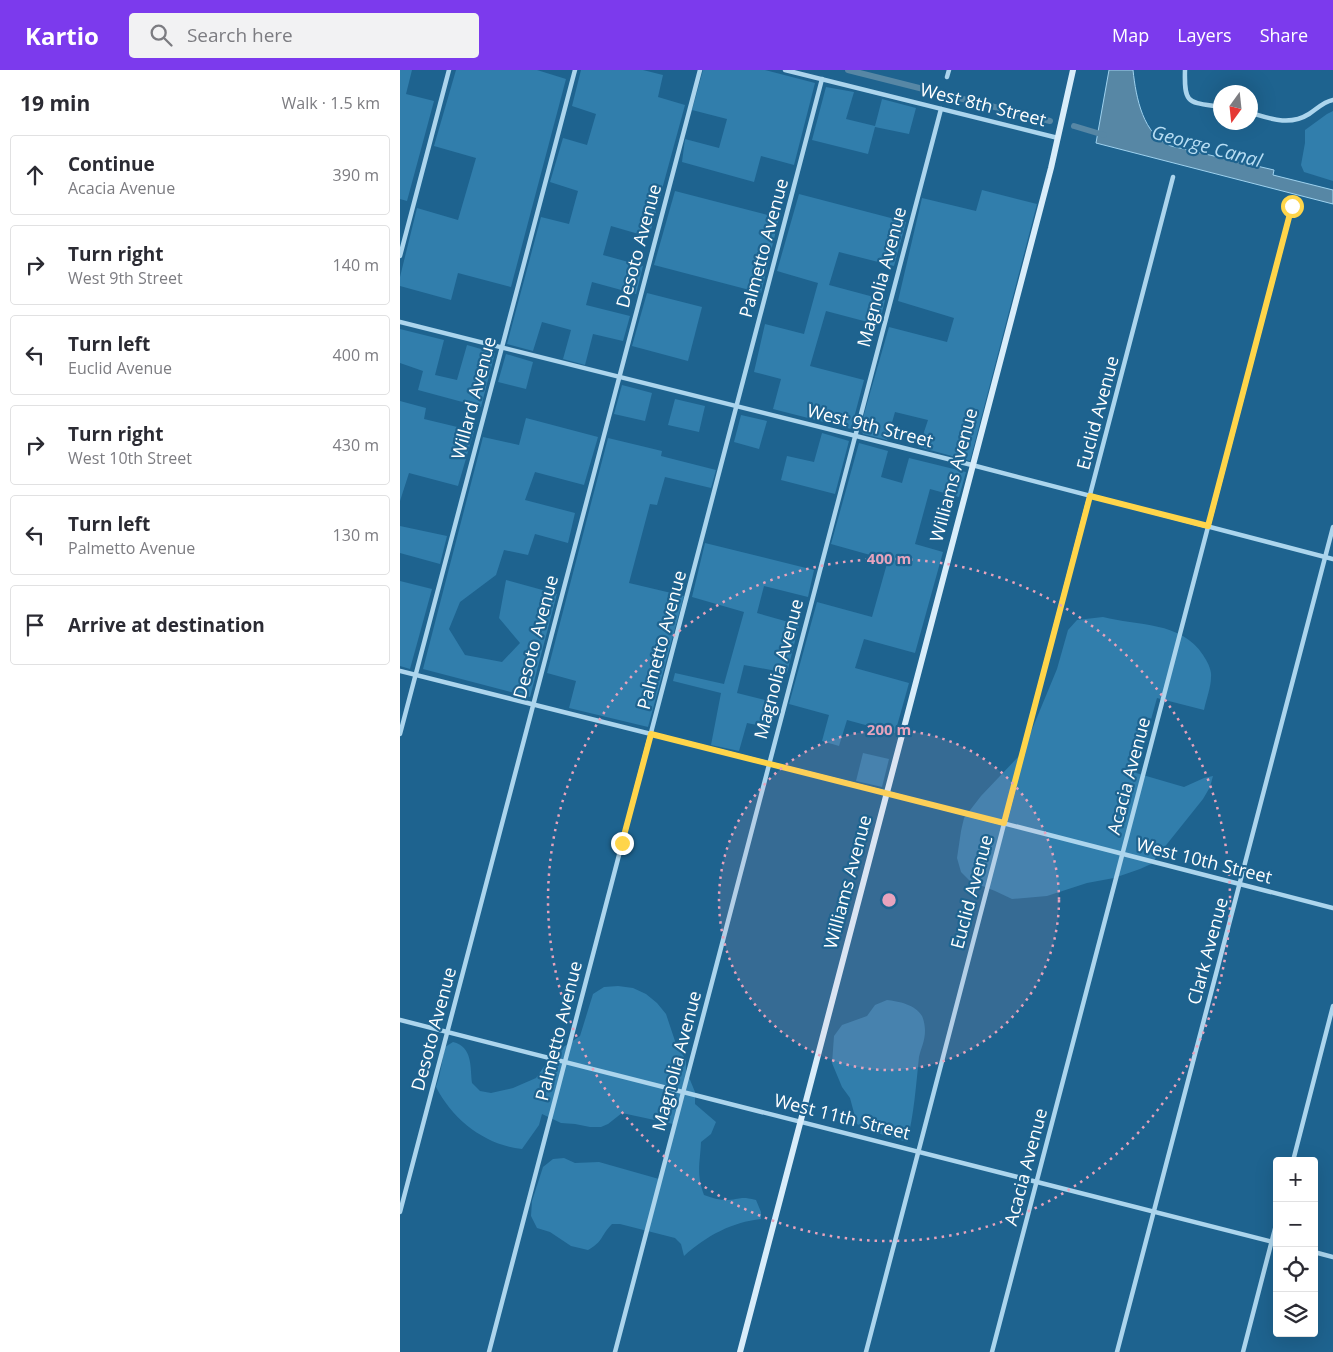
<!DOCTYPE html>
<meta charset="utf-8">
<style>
:root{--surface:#fff;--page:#f2f2f3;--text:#2b2b33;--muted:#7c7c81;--line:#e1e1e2;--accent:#7c3aed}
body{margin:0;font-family:"Open Sans",sans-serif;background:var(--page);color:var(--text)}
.controls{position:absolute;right:15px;bottom:15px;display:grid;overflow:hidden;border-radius:5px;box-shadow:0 5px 20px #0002}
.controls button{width:45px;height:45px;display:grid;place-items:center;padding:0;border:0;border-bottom:1px solid var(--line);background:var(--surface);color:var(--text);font:25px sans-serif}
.compass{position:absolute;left:813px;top:15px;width:45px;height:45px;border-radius:50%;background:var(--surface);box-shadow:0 5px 20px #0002;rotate:195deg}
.stop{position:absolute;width:15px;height:15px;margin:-11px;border:4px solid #ffd54a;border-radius:50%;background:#fff}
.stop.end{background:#ffd54a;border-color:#fff;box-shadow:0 1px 5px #0008}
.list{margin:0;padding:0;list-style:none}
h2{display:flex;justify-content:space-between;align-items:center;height:65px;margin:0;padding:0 20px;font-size:21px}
h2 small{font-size:16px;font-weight:400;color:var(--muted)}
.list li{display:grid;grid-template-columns:32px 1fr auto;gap:15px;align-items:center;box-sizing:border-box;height:80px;margin:0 10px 10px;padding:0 10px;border:1px solid var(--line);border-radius:5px}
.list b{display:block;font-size:19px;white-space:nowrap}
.list p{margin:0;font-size:16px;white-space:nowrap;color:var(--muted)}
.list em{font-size:16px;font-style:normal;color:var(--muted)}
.icon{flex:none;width:28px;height:28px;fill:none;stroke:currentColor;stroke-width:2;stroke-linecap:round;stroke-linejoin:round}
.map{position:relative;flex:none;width:933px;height:1282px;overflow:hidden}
header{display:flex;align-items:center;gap:30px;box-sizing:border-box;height:70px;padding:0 25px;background:var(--accent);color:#fff}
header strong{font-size:24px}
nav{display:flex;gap:28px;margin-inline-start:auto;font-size:18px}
.search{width:350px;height:45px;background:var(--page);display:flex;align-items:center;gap:12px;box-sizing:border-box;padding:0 18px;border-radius:5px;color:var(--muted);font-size:19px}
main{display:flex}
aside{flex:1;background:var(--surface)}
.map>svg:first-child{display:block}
</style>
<header>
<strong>Kartio</strong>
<div class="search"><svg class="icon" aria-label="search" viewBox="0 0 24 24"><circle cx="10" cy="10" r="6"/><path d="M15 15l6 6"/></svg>Search here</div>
<nav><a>Map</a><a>Layers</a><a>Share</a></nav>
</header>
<main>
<aside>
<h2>19 min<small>Walk · 1.5 km</small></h2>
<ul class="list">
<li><svg class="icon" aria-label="ahead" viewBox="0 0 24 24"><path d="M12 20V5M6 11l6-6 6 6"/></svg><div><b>Continue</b><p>Acacia Avenue</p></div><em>390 m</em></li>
<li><svg class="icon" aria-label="right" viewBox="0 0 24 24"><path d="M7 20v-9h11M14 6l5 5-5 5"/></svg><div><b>Turn right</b><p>West 9th Street</p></div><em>140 m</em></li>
<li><svg class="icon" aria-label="left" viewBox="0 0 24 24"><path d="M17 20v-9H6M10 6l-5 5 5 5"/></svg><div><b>Turn left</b><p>Euclid Avenue</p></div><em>400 m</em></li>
<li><svg class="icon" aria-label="right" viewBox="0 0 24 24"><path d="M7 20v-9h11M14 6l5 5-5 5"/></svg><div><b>Turn right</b><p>West 10th Street</p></div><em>430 m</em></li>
<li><svg class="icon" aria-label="left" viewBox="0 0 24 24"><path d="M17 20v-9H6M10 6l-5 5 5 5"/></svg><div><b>Turn left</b><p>Palmetto Avenue</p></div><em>130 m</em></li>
<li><svg class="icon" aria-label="arrive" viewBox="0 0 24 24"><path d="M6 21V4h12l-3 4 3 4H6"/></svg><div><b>Arrive at destination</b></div></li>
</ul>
</aside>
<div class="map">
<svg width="933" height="1282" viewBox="0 0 933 1282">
<rect width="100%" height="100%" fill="#1e638f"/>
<g fill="#317eac">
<path d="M0,0H12L6,24L34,31L7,131L0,129Z"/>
<path d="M56,0H137L166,9L111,217L58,203L51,230L0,216V207L17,138L58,150L76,88L34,76Z"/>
<path d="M181,0H243L263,5L258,27L285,35L249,167L211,156L203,185L243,196L236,224L192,212L186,235L230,246L223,271L193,264L185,295L163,289L171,260L142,252L133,281L107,274L141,147L169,154L178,121L150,112L163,68L187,75L196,44L172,36Z"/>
<path d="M303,0H365L415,13L394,95L361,86L354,112L282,92L285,69L319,78L327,49L292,40Z"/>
<path d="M426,17L454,22L446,49L475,56L482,29L516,38L509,64L475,57L468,84L412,70Z"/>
<path d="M933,41V111L904,102L901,95L905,73V60L927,44Z"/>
<path d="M582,120L637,134L570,391L519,377L528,350L495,342L487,370L463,364L460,358L489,257L547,272L554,248L498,231L522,128L576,141Z"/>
<path d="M275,121L379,148L361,223L254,195Z"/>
<path d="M399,124L506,152L494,196L439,182L429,215L485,230L479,255L426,241L410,296L464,310L451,359L373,339L381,309L354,302L365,254L404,264L418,213L377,201Z"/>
<path d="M247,223L302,237L288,291L232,276Z"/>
<path d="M0,259L44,270L35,305L57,310L67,275L95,283L81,337L18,320L23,301L0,293Z"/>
<path d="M106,284L133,292L126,319L98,312Z"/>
<path d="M222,315L252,323L245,351L214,344Z"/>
<path d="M275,329L305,336L299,362L268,355Z"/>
<path d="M0,331L26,338L24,349L74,361L58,416L9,403L0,431Z"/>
<path d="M341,345L367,351L359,379L334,372Z"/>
<path d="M126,348L198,367L184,415L135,402L125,430L175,443L168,473L135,464L128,485L104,480L96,505L60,532L49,559L65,585L102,592L120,573L99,548L106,510L157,524L130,627L23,599L83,367L119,375Z"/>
<path d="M422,363L449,371L435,424L381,410L387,386L414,392Z"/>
<path d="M208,368L262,381L261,386L316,400L311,418L265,407L257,435L250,434L229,513L284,526L248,657L169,638L176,611L147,603Z"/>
<path d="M459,373L488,381L481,407L502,413L509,388L566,402L559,427L530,419L515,474L543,482L515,583L464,569L455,598L509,613L495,663L447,650L439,676L422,671L429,645L389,634L417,532L472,547L488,490L431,474Z"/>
<path d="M0,456L47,466L40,494L0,483Z"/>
<path d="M305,473L414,500L408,527L364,516L357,543L399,555L387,603L344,595L337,623L377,633L371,658L347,653L339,681L311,675L321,623L273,611L275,603L324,614L344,542L292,527Z"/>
<path d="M0,511L32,519L10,599L0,596Z"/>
<path d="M703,547C737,556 781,551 803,585C807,591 812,600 811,607C811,617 806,630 804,640L757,628L736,703L784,717L804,708L813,706L810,717L803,729L751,794L740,799L714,808L687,813L647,826L612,829L595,821L570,811L561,802L557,788L561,761L564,748L581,726L619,686L626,674L657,599L668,560L677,550Z"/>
<path d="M463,683L489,689L482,717L456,711Z"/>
<path d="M218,916L233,918L246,924L257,933L266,944L276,974L286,990V1000L295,1022V1034L316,1052L311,1064L301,1072C300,1094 296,1103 304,1125C312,1128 319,1130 328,1130C342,1129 340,1126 356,1130L361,1142V1149C332,1152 306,1166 284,1186L281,1174L275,1168L220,1154H212C201,1165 203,1172 188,1180L171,1176L150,1162L137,1158L131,1146L132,1131L143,1097L153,1089L164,1088L175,1093L199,1092L259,1109L273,1054L222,1043L208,1054L201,1057H190L175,1054L161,1053L142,1044L139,1055L122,1079C85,1075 53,1050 36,1017C41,1003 42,990 45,977L53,972C73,977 70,997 72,1013L80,1021L91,1023L113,1018L136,1008L153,984L180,966L193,924L204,917Z"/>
<path d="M487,930C498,931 516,935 522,946C524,950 525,957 525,961C525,971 521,978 519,987C516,1016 514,1044 507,1072L471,1061L457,1054L450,1028L442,1017L432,993L434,966L442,955L467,946L475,935Z"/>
</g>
<path fill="#5787a5" stroke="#9fd2ef" d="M709,0H733C736,28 743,65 771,76L874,100L873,105L933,120V134L696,73Z"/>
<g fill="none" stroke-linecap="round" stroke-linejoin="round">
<g stroke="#5787a5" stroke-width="6">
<path d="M448,0L650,51"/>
<path d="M674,56L704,65"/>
</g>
<g stroke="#acd5ed" stroke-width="4.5">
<path d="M385,0L658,68"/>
<path d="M785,0C784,35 788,32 821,37"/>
<path d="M547,7L549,0"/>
<path d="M851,43C871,49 890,56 909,44C917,39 923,32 933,30"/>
<path d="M0,186L49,0"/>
<path d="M0,252L572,395L933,489"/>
<path d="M0,601L486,723L933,838"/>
<path d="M0,664L175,0"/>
<path d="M0,950L877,1173"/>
<path d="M893,1091L933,936"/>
<path d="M0,1142L300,0"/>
<path d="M914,1182L933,1187"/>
<path d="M89,1282L422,9"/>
<path d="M215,1282L541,39"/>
<path d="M466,1282L773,107"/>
<path d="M592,1282L892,136"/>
<path d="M717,1282L933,457"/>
<path d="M843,1282L877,1151"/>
</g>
<path stroke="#d9edfa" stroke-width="6" d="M340,1282L651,98L673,0"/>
</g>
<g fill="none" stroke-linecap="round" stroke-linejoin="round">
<path stroke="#ffd54a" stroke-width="6" d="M222,773L251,664L604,753L690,426L808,456L892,136"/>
</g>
<circle cx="489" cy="830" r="170" fill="#e7a3bd" fill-opacity=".12"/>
<g fill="none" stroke="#e7a3bd" stroke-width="2.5" stroke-dasharray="2.5 5">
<circle cx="489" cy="830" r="170"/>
<circle cx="489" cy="830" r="341"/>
</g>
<g text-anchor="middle" stroke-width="4.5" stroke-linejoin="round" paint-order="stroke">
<g font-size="18" fill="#fff" stroke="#1e638f">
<text transform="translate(583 35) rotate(14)" y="6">West 8th Street</text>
<text transform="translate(239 176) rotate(-75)" y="6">Desoto Avenue</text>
<text transform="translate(364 178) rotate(-75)" y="6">Palmetto Avenue</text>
<text transform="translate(482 207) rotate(-75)" y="6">Magnolia Avenue</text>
<text transform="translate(74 328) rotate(-75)" y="6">Willard Avenue</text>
<text transform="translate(698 343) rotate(-75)" y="6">Euclid Avenue</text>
<text transform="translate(470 356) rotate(14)" y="6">West 9th Street</text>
<text transform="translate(554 405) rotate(-75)" y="6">Williams Avenue</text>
<text transform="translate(136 567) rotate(-75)" y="6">Desoto Avenue</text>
<text transform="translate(262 570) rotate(-75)" y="6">Palmetto Avenue</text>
<text transform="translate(379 599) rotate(-75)" y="6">Magnolia Avenue</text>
<text transform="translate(729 706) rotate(-75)" y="6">Acacia Avenue</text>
<text transform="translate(804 791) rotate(14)" y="6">West 10th Street</text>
<text transform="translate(448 812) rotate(-75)" y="6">Williams Avenue</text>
<text transform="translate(572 822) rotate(-75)" y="6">Euclid Avenue</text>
<text transform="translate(808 881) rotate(-75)" y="6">Clark Avenue</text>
<text transform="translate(34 959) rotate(-75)" y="6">Desoto Avenue</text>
<text transform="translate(159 961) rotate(-76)" y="6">Palmetto Avenue</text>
<text transform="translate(277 991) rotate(-75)" y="6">Magnolia Avenue</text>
<text transform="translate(442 1047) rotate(14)" y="6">West 11th Street</text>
<text transform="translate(626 1097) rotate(-75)" y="6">Acacia Avenue</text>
</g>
<g font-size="19" font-style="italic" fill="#b8def4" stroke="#1e638f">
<text transform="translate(807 76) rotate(15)" y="7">George Canal</text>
</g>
</g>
<circle cx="489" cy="830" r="8" fill="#e7a3bd" stroke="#1e638f" stroke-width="2.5"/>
<g font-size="15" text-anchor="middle" font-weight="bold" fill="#e7a3bd" stroke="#1e638f" stroke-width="4.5" stroke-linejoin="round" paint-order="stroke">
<text x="489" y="494">400 m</text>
<text x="489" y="665">200 m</text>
</g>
</svg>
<div class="controls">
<button>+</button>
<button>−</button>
<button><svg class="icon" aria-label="locate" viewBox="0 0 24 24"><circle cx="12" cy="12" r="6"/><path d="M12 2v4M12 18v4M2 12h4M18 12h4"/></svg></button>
<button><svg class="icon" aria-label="layers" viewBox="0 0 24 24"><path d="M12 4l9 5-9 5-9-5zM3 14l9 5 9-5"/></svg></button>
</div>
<svg class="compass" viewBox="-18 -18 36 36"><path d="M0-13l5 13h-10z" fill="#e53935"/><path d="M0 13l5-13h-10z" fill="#7c7c81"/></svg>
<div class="stop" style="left:892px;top:136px"></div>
<div class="stop end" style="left:222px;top:773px"></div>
</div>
</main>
